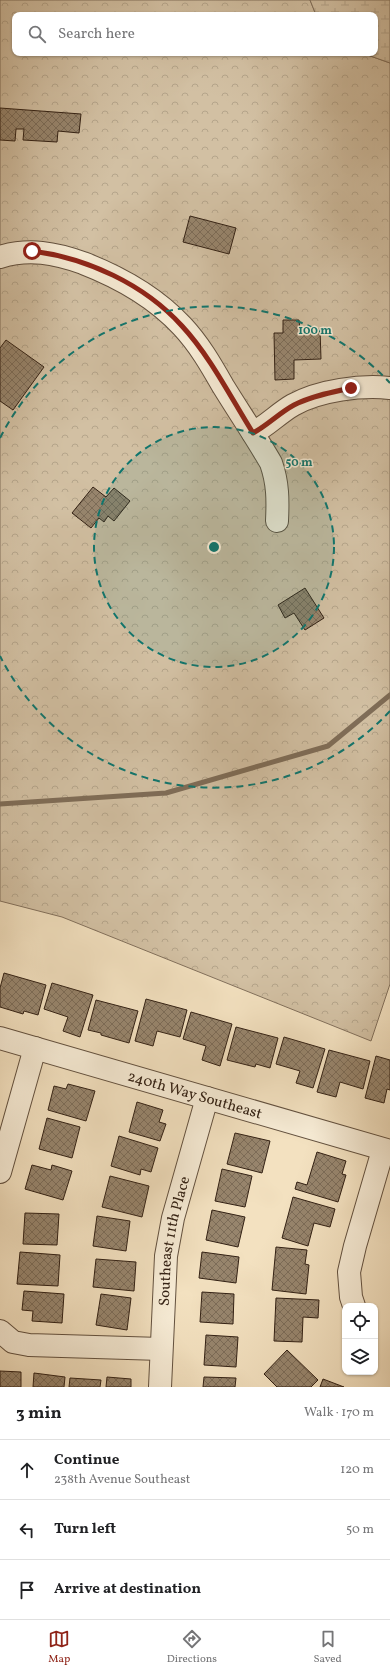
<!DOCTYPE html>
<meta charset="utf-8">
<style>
:root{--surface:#fff;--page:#f2f2f2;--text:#202124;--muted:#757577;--line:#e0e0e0;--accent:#8f2418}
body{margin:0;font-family:Vollkorn,serif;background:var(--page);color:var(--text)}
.controls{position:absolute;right:12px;bottom:12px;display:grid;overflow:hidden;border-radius:8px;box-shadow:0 1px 3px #0004}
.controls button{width:36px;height:36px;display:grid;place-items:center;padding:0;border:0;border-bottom:1px solid var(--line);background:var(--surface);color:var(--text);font:20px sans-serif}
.stop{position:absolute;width:12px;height:12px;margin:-9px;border:3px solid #8f2418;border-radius:50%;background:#fff}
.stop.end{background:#8f2418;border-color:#fff;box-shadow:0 1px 4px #0008}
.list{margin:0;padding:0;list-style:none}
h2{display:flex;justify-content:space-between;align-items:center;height:52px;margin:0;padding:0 16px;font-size:17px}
h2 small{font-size:13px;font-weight:400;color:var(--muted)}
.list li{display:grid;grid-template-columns:26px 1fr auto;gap:12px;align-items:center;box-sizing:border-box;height:60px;padding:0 16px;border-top:1px solid var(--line)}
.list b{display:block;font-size:15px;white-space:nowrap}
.list p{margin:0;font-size:13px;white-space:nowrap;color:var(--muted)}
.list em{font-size:13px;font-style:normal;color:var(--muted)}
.icon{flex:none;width:22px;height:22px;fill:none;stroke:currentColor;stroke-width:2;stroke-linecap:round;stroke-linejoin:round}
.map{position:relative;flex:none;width:390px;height:1387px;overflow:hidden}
.search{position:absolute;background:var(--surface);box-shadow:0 1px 3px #0004;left:12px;right:12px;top:12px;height:44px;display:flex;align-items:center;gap:10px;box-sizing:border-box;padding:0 14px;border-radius:8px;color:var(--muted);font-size:15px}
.sheet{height:232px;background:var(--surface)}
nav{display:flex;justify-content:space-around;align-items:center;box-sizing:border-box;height:56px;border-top:1px solid var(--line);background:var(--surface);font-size:11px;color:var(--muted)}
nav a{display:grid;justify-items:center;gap:2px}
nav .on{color:var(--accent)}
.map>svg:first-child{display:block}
</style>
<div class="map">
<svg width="390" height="1387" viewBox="0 0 390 1387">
<defs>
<pattern id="forest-crowns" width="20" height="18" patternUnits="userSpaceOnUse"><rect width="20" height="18" fill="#d2c0a3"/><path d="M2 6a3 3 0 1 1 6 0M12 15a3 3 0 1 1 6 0" fill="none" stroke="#b5a58b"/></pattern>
<pattern id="wetland-marsh" width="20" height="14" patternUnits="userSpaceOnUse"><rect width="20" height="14" fill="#d2c0a3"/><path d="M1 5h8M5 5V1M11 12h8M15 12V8" fill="none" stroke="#b5a58b"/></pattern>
<pattern id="building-cross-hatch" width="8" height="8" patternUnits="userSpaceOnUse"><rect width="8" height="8" fill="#97856d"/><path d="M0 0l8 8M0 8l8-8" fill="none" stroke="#7c6c58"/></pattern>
</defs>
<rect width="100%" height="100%" fill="#f3e1c0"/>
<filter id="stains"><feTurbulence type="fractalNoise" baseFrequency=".005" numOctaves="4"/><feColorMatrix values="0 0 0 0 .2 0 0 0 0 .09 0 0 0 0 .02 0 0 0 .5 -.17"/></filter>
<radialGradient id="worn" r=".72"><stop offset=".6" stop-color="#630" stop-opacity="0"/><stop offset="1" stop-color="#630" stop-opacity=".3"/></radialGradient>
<path fill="url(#forest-crowns)" stroke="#82705c" d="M0,0H310L316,15H15V53H362L390,63V984L371,1041L62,917L0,901Z"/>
<path fill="url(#wetland-marsh)" stroke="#82705c" d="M310,0H390V63L362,53H375V15H316Z"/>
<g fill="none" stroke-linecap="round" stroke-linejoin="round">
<path stroke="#7f6d58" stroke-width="5" d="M0,804L166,793L328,746L390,695"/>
</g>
<g fill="url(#building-cross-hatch)" stroke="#332114">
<path d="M0,108L81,114L79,133L58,131L57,142L23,140L24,129H16L15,141L0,140Z"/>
<path d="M190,216L236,228L229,254L183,242Z"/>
<path d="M283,320H299L300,330L320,329L321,359L294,360V379L275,380L274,333H283Z"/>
<path d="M6,340L44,367L13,410L0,401V348Z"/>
<path d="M93,487L106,497L114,488L130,501L114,521L108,516L104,522L99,518L91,528L72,513Z"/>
<path d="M305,588L324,618L305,630L294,613L285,618L278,605Z"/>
<path d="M4,973L46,985L38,1015L24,1011L23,1014L0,1007V988Z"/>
<path d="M52,983L93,995L80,1037L63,1031L68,1017L44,1009Z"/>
<path d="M146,999L187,1010L180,1037L157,1031L153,1046L135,1041Z"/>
<path d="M96,1000L138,1011L129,1043L101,1035V1033L88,1030Z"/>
<path d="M191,1012L232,1024L220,1066L202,1060L206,1046L183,1039Z"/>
<path d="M236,1027L278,1038L270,1068L256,1064L255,1067L227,1060Z"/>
<path d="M284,1037L325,1049L313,1088L296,1083L300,1071L276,1064Z"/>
<path d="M329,1050L370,1061L363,1089L340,1082L336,1097L317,1092Z"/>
<path d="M376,1056L390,1060V1090L387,1089L384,1103L365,1098Z"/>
<path d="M68,1084L95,1091L86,1121L48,1110L54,1086L66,1089Z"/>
<path d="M137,1102L163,1110L159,1122L166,1124L160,1141L129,1132Z"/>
<path d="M47,1118L80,1127L72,1158L39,1149Z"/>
<path d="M235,1133L270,1141L262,1173L227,1164Z"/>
<path d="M119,1136L158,1148L151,1172L141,1169L140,1175L111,1166Z"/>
<path d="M317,1152L346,1161L342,1174L346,1175L338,1202L295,1189L297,1182L307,1185Z"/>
<path d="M32,1165L51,1170L52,1165L72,1171L63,1200L25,1189Z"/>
<path d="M222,1169L252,1176L245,1207L215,1201Z"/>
<path d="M110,1176L149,1186L142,1217L102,1207Z"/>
<path d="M293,1197L335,1209L330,1227L314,1223L308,1246L282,1238Z"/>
<path d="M212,1210L245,1217L238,1247L206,1240Z"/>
<path d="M25,1213L59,1214L57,1245L23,1244Z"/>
<path d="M97,1216L130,1221L126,1251L93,1246Z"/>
<path d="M276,1247L307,1250L305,1264L309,1265L306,1294L272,1290Z"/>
<path d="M20,1252L60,1255L58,1286L17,1284Z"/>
<path d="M202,1252L239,1257L236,1283L199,1278Z"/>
<path d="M96,1259L136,1262L134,1291L93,1287Z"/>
<path d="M24,1291L64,1294L62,1323L32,1321L33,1311L22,1310Z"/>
<path d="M202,1292L234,1294L233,1324L200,1322Z"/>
<path d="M101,1294L131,1298L127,1330L96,1325Z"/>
<path d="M276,1298L319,1300L318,1318L303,1317L302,1342L274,1341Z"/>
<path d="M206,1335L238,1337L236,1367L204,1365Z"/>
<path d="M287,1350L318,1380L311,1387H277L264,1374Z"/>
<path d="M0,1371L21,1372V1387H0Z"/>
<path d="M34,1373L65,1377L64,1387H33Z"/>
<path d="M107,1377L131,1379V1387H106Z"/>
<path d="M204,1377L236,1378L235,1387H203Z"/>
<path d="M70,1378L101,1380L100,1387H69Z"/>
<path d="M323,1379L344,1387H320Z"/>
</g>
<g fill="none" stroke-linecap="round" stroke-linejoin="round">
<g stroke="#63513f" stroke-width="24">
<g id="minor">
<path d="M0,257C29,248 55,253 83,263C119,277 155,297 182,326C199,344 211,365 223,386C239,412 256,437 271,463C278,483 278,500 277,521"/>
<path d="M253,433C268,425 279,413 293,405C320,390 361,385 390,388"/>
<path id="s1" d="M0,1038L390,1151"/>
<path d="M0,1172L35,1048"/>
<path d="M354,1306L351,1297L349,1272L355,1246L383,1150"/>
<path d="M0,1331L13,1342L29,1345L161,1349"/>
<path id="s2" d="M160,1387L166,1256L173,1218L207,1098"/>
</g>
</g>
<use href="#minor" stroke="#f7ecd6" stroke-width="22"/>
</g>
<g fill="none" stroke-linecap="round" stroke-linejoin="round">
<path stroke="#8f2418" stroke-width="5" d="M32,251C87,258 144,284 182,326C210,356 231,398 253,433C268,425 279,413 294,405C311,396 333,392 351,388"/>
</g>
<circle cx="214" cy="547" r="120" fill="#0f766e" fill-opacity=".12"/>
<g fill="none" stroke="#0f766e" stroke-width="2" stroke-dasharray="7 5">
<circle cx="214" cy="547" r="120"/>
<path d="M390 711A240 240 0 0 1 0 656M0 438A240 240 0 0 1 390 383"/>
</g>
<g text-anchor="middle" stroke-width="3" stroke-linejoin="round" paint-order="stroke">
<g font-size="15" fill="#332114" stroke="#f7ecd6">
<text dy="5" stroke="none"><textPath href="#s1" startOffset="203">240th Way Southeast</textPath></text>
<text dy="5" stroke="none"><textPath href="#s2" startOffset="147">Southeast 11th Place</textPath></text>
</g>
</g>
<circle cx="214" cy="547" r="6" fill="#0f766e" stroke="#f7ecd6" stroke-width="2"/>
<g font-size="12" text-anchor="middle" font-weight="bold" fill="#0f766e" stroke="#f7ecd6" stroke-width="3" stroke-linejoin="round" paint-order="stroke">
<text x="315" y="334">100 m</text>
<text x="299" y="466">50 m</text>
</g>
<rect width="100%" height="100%" filter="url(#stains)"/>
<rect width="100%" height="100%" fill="url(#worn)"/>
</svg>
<div class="controls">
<button><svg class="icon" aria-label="locate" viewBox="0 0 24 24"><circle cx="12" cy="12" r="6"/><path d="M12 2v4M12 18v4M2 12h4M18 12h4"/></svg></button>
<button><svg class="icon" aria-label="layers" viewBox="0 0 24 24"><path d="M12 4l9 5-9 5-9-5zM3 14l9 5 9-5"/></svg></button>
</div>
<div class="stop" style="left:32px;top:251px"></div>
<div class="stop end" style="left:351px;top:388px"></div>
<div class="search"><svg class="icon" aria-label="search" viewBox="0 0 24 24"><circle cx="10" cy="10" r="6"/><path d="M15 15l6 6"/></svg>Search here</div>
</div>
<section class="sheet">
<h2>3 min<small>Walk · 170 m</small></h2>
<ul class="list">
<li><svg class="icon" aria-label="ahead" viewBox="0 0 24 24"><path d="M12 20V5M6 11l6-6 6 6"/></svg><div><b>Continue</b><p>238th Avenue Southeast</p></div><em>120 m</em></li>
<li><svg class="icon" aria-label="left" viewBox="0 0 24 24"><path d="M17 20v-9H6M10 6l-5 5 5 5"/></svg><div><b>Turn left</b></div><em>50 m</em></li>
<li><svg class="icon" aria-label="arrive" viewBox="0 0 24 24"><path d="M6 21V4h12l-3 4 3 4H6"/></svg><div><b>Arrive at destination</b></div></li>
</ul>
</section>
<nav>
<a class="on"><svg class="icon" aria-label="map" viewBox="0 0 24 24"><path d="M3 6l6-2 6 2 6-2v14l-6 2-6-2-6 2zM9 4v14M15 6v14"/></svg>Map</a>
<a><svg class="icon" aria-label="directions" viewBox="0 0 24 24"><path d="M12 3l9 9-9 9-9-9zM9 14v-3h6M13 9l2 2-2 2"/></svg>Directions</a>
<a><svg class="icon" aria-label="saved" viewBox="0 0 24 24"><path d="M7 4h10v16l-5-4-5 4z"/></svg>Saved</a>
</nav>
